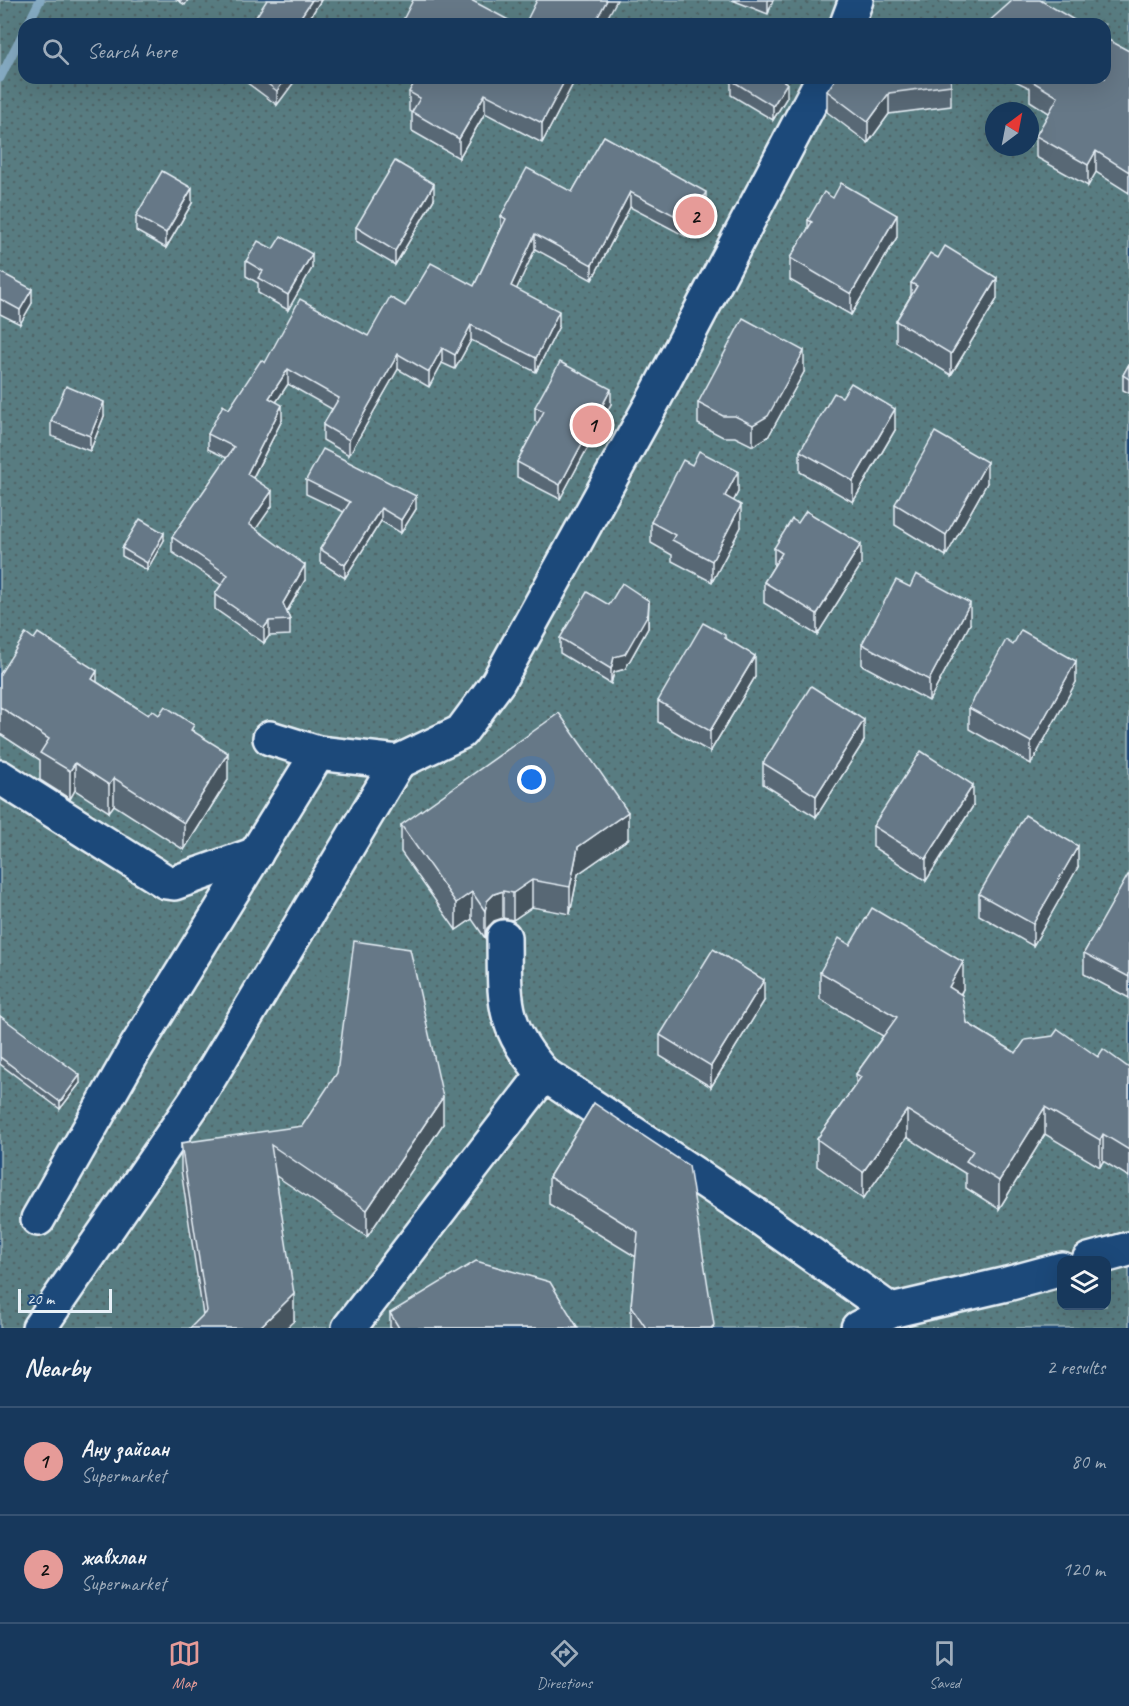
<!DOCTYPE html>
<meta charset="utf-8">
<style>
:root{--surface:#17385c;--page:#244365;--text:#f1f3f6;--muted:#9eacbb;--line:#365272;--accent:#e69b98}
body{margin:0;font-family:Caveat,sans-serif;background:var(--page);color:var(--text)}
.controls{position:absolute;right:18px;bottom:18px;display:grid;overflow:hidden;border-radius:12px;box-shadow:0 6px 24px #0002}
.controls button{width:54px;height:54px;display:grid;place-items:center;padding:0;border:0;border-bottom:2px solid var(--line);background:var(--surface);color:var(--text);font:30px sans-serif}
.compass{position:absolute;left:985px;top:102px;width:54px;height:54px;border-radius:50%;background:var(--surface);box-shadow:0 6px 24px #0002;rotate:32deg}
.scale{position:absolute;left:18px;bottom:15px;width:94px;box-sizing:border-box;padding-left:6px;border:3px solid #e8f1f8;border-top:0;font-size:16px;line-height:21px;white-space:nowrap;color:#e8f1f8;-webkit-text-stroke:4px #1f4a7a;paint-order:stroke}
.you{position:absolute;left:532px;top:780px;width:21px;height:21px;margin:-15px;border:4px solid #fff;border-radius:50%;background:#1a73e8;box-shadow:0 0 0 9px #1a73e833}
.badge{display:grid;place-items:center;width:39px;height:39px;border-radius:50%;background:var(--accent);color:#111;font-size:20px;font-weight:700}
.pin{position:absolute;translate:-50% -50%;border:3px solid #fff;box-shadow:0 2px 6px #0006}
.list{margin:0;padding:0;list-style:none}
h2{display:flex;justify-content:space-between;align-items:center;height:78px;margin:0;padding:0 24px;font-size:26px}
h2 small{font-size:20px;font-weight:400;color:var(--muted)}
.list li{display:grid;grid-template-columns:39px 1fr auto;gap:18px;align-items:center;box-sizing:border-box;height:108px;padding:0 24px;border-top:2px solid var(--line)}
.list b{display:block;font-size:22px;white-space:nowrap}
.list p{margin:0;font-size:20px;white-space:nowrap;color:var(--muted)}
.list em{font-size:20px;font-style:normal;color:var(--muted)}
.icon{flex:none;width:33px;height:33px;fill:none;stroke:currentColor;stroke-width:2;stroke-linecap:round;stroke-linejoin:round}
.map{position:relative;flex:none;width:1129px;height:1328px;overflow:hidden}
.search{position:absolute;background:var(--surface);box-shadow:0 6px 24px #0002;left:18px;right:18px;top:18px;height:66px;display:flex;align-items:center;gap:15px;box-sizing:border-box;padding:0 21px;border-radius:18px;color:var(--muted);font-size:22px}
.sheet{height:294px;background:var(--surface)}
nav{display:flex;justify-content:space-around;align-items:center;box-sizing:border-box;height:84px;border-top:2px solid var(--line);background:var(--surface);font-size:16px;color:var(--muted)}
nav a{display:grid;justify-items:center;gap:3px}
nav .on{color:var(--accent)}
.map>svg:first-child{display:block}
</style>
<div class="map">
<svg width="1129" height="1328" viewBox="0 0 1129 1328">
<defs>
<pattern id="park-dots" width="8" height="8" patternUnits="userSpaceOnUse" patternTransform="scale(1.5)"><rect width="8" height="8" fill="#587c81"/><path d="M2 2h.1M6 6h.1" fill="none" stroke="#506568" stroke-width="1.8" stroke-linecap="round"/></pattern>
</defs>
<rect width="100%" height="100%" fill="#1f4a7a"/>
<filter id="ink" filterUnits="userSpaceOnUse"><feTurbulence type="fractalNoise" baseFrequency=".0167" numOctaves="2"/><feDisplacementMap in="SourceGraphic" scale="12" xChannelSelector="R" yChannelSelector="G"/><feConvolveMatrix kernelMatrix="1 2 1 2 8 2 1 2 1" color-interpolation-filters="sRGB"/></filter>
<g filter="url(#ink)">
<path fill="url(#park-dots)" stroke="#a0b6bc" stroke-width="1.5" fill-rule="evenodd" d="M0,0H1129V1328H0ZM24,24H1105V78H24ZM994,111H1030V147H994ZM1062,1260H1106V1306H1062Z"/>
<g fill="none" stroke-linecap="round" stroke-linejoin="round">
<g stroke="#85aac2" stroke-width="9">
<path d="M28,24L40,0"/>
<path d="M0,78L24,31"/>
</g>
<g stroke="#e8f1f8" stroke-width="38">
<g id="minor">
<path d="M847,24L856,0"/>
<path d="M270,738L318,753L398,762L461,732L498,682L656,396L823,78"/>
<path d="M0,777L166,882L174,883L256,854"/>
<path d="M504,937C505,999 500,1025 544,1074"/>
<path d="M38,1219L135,1049L318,753"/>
<path d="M1089,1260L1129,1249"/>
<path d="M39,1328L196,1100L398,762"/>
<path d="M349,1328L544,1074L753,1213L891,1311"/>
<path d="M858,1328L891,1311L1007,1284L1062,1269"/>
</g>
</g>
<use href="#minor" stroke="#1f4a7a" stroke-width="33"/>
</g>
<g fill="#586774" stroke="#e8f1f8" stroke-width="1.5">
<path d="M177,0H188L185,5Z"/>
<path d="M321,0L306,24H254V20Z"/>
<path d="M732,0H773L768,14Z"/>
<path d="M1129,51V193L1096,172L1088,186L1036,157V136L1049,113L1030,101V88L1015,81L1012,78H1105Z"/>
<path d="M242,78H297L277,105L242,79Z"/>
<path d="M415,78H576L542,143L485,113L459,158L412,131V113L409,111V92L417,79Z"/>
<path d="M731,80L787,97L773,120L731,95Z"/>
<path d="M951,85V106L889,114L868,143L827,112V91Z"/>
<path d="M604,136L706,207L689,238L630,207L592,280L535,249L516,289L559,326L536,372L471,340L455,369L442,363L429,387L398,369L349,455L323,440V425L332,409L288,384L276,402L282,420L253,478L272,506L255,529L305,580L287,612L290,620V635L269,636L264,643L215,609V594L221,585L172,552V537L227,458L208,449V434L229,409L265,363L368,336L405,306L474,286L501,228V216L572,192Z"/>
<path d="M434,199L395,265L356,242V227Z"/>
<path d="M192,203L166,248L136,231V216Z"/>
<path d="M808,220L897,237L851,315L790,280V258L808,229Z"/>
<path d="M246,261L312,268L288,310L258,293V283L246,276Z"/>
<path d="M0,272L32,303L20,324L0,314Z"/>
<path d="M911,283L997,299L951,375L896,342V321L911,295Z"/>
<path d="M1129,364V393L1123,390V375Z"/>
<path d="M804,372L768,437L753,446L735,437H723L698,424V403Z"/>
<path d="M611,404L560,499L517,477V462L538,423L535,421V407Z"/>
<path d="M104,416L90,451L51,436V421Z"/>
<path d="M895,430L853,502L800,472V451Z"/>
<path d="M306,480L416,509L401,533L381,521L345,578L320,562V549L344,512L306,494Z"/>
<path d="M987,483L946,556L895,525V504Z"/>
<path d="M738,492L733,501L741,527L712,582L672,561V555L651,543V522Z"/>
<path d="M164,540L147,570L122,556V548Z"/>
<path d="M774,548L861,565L817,635L764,603V582L774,566Z"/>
<path d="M649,601L648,628L625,669L614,672L611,684L560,653V638Z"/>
<path d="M970,624L929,701L862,665V644Z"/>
<path d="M725,638L755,677L710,752L658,722V701Z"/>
<path d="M0,674L97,682L148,715H159L194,731L228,780L184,850L114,805L109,812L75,790L70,799L40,780V760L0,734Z"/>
<path d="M1076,682L1031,764L969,729V708Z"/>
<path d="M864,741L816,817L763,784V763Z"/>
<path d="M973,806L926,881L873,847V826Z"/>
<path d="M401,825L628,839L578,874L570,914L532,907L513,920L503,918L494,921L487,928L485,938L472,919L456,930L401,852Z"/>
<path d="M1078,867L1033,946L979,915V894Z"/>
<path d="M1129,875V998L1084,974V953Z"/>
<path d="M850,945L963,989L961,994L967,1023L1016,1053L1098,1057L1129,1068V1177L1103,1161L1100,1167L1045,1134L999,1209L966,1188V1174L907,1137L863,1199L817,1166V1139L856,1084V1074L883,1036L820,999V972Z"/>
<path d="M764,1001L711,1087L660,1056V1035Z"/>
<path d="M0,1016L80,1083L60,1109L0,1064Z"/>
<path d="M594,1103L714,1328H631V1306L636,1257L549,1204V1177Z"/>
<path d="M443,1124L367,1237L276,1176L294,1321L203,1315L181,1170V1143Z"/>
<path d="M390,1313L578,1328H390Z"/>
</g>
<g fill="#47545e" stroke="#e8f1f8" stroke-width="1.5">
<path d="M312,0H321L306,24H296Z"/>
<path d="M607,0H617L604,24H594Z"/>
<path d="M768,0H773L768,14Z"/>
<path d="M286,78H297L277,105V91Z"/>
<path d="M566,78H576L542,143V123Z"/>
<path d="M787,83V97L773,120V106Z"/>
<path d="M889,93V114L868,143V122Z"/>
<path d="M485,94V113L459,158V139Z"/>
<path d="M1096,151V172L1088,186V165Z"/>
<path d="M434,184V199L395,265V251Z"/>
<path d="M192,188V203L166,248V233Z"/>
<path d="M630,192V207L592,280V265Z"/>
<path d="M706,192V207L689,238V223Z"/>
<path d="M897,215V237L851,315V294Z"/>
<path d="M535,234V249L511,301V286Z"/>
<path d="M312,254V268L288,310V295Z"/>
<path d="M997,278V299L951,375V354Z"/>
<path d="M32,289V303L20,324V310Z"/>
<path d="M559,311V326L536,372V358Z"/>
<path d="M471,325V340L455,369V355Z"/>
<path d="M442,348V363L429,387V372Z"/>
<path d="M804,351V372L768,437L753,446V425Z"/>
<path d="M398,354V369L349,455V440Z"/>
<path d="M288,369V384L269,413V398Z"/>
<path d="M611,389V404L560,499V485Z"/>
<path d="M104,402V416L90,451V436Z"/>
<path d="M282,405V420L247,489V474Z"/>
<path d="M895,409V430L853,502V481Z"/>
<path d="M987,462V483L946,556V535Z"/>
<path d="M738,471V492L725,518V496Z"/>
<path d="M272,491V506L249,539V524Z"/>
<path d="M416,496V509L401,533V520Z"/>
<path d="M741,505V527L712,582V561Z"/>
<path d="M381,508V521L345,578V565Z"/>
<path d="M164,533V540L147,570V563Z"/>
<path d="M861,544V565L817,635V614Z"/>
<path d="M305,565V580L283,618V603Z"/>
<path d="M970,603V624L929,701V680Z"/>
<path d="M648,614V628L625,669L614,672L611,684V669L614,657Z"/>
<path d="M269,621V636L264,643V628Z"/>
<path d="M755,656V677L710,752V731Z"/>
<path d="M1076,661V682L1031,764V742Z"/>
<path d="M97,671V698L92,679Z"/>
<path d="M864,720V741L816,817V796Z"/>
<path d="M228,753V780L184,850V823Z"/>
<path d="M75,763V790L70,799V771Z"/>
<path d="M114,778V805L109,812V785Z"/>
<path d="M973,785V806L926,881V859Z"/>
<path d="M628,812V839L578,874L570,914V887L578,847Z"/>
<path d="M1078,846V867L1033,946V924Z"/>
<path d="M532,880V907L513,920V893Z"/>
<path d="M503,891V918L494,921L487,928L485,938V911L487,901L494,894Z"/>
<path d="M472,892V919L456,930V903Z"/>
<path d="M963,962V989L949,1014V987Z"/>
<path d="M764,980V1001L711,1087V1066Z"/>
<path d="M80,1075V1083L60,1109V1102Z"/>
<path d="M443,1097V1124L367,1237V1210Z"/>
<path d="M1045,1107V1134L999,1209V1181Z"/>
<path d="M907,1110V1137L863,1199V1172Z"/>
<path d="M1103,1134V1161L1100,1167V1140Z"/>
<path d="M294,1294V1321L286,1328H259Z"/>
</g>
<g fill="#667887" stroke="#e8f1f8" stroke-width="1.5">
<path d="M267,0H312L296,24H261L254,20Z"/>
<path d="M413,0H471L516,24H401Z"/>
<path d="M537,0H607L594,24H525Z"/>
<path d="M1013,0H1040L1081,24H986Z"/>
<path d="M1105,38L1129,51V172L1096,151L1088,165L1036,136L1058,97L1030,80V78H1105Z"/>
<path d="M260,78H286L277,91Z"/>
<path d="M417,78H566L542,123L485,94L459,139L412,112L420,98L409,92Z"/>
<path d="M733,78H778L787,83L773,106L731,80Z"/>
<path d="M836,78H950L951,85L889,93L868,122L827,91Z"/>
<path d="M604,136L706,192L689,223L630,192L592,265L535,234L511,286L559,311L536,358L471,325L455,355L442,348L429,372L398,354L349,440L323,425L339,398L288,369L269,398L282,405L247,474L272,491L249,524L305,565L283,603L290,620L269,621L264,628L215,594L228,575L172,537L234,447L208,434L223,405L229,409L261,360L265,363L300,299L368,336L390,297L405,306L431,263L474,286L506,219L501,216L527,168L572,192Z"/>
<path d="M395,161L434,184L395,251L356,227Z"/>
<path d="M162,171L192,188L166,233L136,216Z"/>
<path d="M841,183L897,215L851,294L790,258L812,222L808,220L824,192L833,198Z"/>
<path d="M281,236L312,254L288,295L258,278L263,271L246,261L258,241L273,249Z"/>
<path d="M945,246L997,278L951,354L896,321L917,286L911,283L930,253L938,258Z"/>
<path d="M0,272L32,289L20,310L0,299Z"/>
<path d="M743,318L804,351L768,416L753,425L735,416H723L698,403Z"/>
<path d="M560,362L611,389L560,485L517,462L544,411L535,407Z"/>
<path d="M1129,364V379L1123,375Z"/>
<path d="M851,383L895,409L853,481L800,451L834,393L842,397Z"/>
<path d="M66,386L104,402L90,436L51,421Z"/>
<path d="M935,432L987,462L946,535L895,504Z"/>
<path d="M323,449L416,496L401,520L381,508L345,565L320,549L350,502L306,480Z"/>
<path d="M699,451L738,471L725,496L741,505L712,561L672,540L675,535L651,522L683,460L692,465Z"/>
<path d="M806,511L861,544L817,614L764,582L782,553L774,548L792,519L798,523Z"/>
<path d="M140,519L164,533L147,563L122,548Z"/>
<path d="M916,574L970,603L929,680L862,644L896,580L910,587Z"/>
<path d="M622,583L649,601L648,614L625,654L614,657L611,669L560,638L587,592L609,605Z"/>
<path d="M703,623L725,635V638L755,656L710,731L658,701Z"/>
<path d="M1021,630L1076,661L1031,742L969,708L1006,640L1013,645Z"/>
<path d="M26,633L34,639L38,633L97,671L92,679L148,715L152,710L159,715L165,706L194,725L191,730L228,753L184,823L114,778L109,785L75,763L70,771L40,753L49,739L0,707V674Z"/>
<path d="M811,686L864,720L816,796L763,763Z"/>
<path d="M559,713L628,812L578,847L570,887L532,880L513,893L503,891L494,894L487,901L485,911L472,892L456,903L401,825Z"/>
<path d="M921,751L973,785L926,859L873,826Z"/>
<path d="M1025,815L1078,846L1033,924L979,894Z"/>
<path d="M1128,875H1129V977L1084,953Z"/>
<path d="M872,908L963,962L949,987L962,995L967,1023L1016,1053L1025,1040L1053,1036L1058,1029L1098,1057L1103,1049L1129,1068V1150L1103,1134L1100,1140L1045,1107L999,1181L966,1161L973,1151L907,1110L863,1172L817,1139L861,1077L856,1074L897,1017L820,972L839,938L850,945Z"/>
<path d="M354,941L410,949L443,1097L367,1210L271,1145L294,1294L259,1328H190L207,1311L181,1143L302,1126L337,1073Z"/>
<path d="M713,949L764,980L711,1066L660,1035Z"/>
<path d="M0,1016L80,1075L60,1102L0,1057Z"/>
<path d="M594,1103L689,1166L714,1325L711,1328H646L631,1306L638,1232L549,1177Z"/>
<path d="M476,1261L550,1282L578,1328H399L390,1313Z"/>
</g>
</g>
</svg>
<div class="controls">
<button><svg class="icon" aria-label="layers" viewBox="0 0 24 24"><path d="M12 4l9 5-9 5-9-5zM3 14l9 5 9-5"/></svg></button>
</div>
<svg class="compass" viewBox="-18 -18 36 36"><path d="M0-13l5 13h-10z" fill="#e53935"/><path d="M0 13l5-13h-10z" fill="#9eacbb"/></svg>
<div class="scale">20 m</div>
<div class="you"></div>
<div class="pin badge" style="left:592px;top:425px">1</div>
<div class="pin badge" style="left:695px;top:216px">2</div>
<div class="search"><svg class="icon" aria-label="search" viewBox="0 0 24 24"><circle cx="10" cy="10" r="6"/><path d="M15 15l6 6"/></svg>Search here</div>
</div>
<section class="sheet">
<h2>Nearby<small>2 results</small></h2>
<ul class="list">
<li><span class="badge">1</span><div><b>Ану зайсан</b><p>Supermarket</p></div><em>80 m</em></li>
<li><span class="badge">2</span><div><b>жавхлан</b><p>Supermarket</p></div><em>120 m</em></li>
</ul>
</section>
<nav>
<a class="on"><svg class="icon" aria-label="map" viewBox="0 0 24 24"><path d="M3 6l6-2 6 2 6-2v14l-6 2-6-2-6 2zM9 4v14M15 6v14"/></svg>Map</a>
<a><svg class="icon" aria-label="directions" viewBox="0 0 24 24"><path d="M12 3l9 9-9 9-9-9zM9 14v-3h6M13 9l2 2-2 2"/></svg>Directions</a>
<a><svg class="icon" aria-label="saved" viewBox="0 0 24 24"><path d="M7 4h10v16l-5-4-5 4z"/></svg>Saved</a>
</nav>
